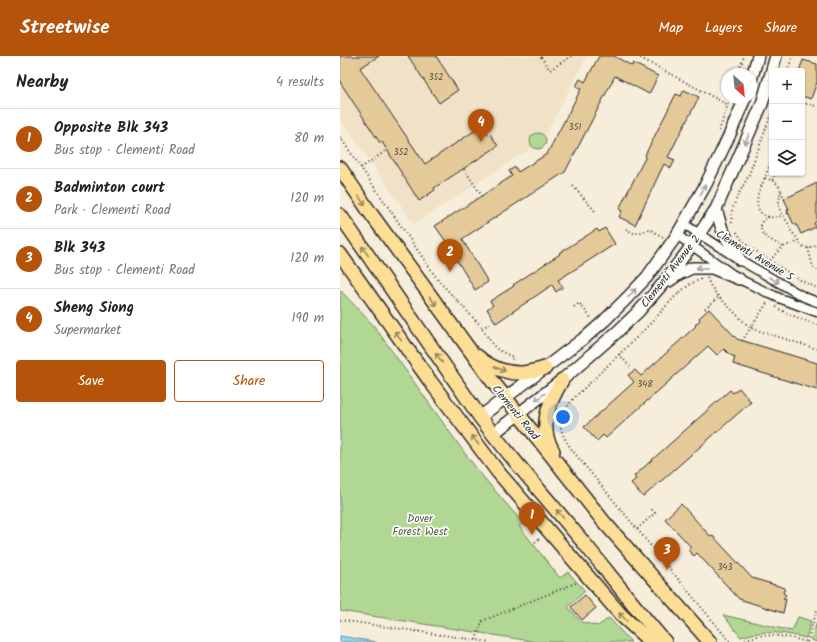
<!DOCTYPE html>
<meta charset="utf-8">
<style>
:root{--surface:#fff;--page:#f6f6f6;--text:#222;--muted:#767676;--line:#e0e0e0;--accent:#b45309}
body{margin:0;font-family:Kalam,sans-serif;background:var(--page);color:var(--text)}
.controls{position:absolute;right:12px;top:12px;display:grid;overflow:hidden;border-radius:4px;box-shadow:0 1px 3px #0004}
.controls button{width:36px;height:36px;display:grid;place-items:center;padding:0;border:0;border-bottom:1px solid var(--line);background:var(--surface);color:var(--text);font:20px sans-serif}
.compass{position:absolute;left:381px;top:12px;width:36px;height:36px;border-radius:50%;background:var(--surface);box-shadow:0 1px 3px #0004;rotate:153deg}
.you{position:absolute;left:223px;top:361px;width:14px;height:14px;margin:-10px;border:3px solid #fff;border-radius:50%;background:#1a73e8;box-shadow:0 0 0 6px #1a73e833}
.badge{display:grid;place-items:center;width:26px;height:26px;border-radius:50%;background:var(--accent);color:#fff;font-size:13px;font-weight:700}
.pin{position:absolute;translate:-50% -33px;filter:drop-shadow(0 1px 2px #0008)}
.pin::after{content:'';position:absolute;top:21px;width:14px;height:12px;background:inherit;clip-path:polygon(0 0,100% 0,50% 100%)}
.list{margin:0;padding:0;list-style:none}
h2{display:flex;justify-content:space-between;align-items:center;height:52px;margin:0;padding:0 16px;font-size:17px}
h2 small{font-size:13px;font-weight:400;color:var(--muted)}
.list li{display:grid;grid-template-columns:26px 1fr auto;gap:12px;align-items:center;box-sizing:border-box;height:60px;padding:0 16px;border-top:1px solid var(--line)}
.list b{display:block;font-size:15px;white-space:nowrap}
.list p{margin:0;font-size:13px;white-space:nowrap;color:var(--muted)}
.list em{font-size:13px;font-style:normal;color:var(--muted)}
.actions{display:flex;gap:8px;padding:12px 16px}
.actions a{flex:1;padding:9px 0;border:1px solid var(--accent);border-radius:4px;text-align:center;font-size:14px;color:var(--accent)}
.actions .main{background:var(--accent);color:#fff}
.icon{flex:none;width:22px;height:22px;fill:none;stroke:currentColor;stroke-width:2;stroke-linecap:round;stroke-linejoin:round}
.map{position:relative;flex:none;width:477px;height:586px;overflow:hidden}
header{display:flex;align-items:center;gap:24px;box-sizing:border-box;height:56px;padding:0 20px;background:var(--accent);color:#fff}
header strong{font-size:19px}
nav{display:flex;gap:22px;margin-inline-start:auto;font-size:14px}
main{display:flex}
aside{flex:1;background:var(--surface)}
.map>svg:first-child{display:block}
</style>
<header>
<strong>Streetwise</strong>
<nav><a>Map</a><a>Layers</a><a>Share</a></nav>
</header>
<main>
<aside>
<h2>Nearby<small>4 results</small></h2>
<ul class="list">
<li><span class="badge">1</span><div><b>Opposite Blk 343</b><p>Bus stop · Clementi Road</p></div><em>80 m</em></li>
<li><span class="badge">2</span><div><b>Badminton court</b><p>Park · Clementi Road</p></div><em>120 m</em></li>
<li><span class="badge">3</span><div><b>Blk 343</b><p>Bus stop · Clementi Road</p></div><em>120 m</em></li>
<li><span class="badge">4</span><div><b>Sheng Siong</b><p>Supermarket</p></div><em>190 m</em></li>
</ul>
<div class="actions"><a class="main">Save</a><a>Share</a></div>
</aside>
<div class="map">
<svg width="477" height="586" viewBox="0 0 477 586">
<rect width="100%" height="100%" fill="#f6eddb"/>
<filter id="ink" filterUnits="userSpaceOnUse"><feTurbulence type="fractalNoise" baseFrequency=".025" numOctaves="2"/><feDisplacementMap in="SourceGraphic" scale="8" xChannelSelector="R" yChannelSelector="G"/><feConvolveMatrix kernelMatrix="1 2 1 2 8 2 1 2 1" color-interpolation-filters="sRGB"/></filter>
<g filter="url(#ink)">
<path fill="#f1e2c7" d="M0,0H247L202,85L74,168L0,62Z"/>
<g fill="#b0d894" stroke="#6e8260">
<circle cx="198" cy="85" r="8"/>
<path d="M0,234L34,270L126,399L144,422L183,467L179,470L220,522L228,516L245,535L228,551L241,566L258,570L269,562L291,586H197L122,574L0,555Z"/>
<path d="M383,559L452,575L458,561L471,565L466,582C443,577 424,573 401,581Z"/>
<path d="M477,566V586L471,584Z"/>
</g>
<path fill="#91d9f2" stroke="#6893a2" d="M0,580L36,586H0Z"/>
<g fill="#e4c999" stroke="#2b2b2b">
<path d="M0,0H39L20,12L85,108L140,71L143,74L145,73L149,79L150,78L158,90L94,132L95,134L79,145L42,86L40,87L0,26Z"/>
<path d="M68,0H96L118,34L99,47Z"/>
<path d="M259,0H274L292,10L293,7L318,20L309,38L275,20L225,116L122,183L148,226L135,234L115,201L118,199L109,185L107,187L95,170L172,120L169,115L175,111L178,116L207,98L241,33L236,30L240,23L245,26Z"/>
<path d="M463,4L477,8V26L471,43L462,40V15H459Z"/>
<path d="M344,34L359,41L328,101L335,104L331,112L324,108L295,169L279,161L282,155L279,153L306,100L305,99L336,38L341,40Z"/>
<path d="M477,127V165L474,167L476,171L461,178L456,168L454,169L447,154L449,153L444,143Z"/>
<path d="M265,172L275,188L218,224L223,231L216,236L212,229L156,267L147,253L153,249L150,245L174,230L173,229L220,198L219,197L243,182L257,173L259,176Z"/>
<path d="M369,253L397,283L477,307V334L393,308L395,301L390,299L384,293L377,299L368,290L266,382L263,379L257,385L244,371L294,326L288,319L295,314L301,320L356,270L355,269L360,264L359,262Z"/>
<path d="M399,332L411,346L303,441L291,427L296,423L294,420L390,334L393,337Z"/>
<path d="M341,448L371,481L373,480L412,522L445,532L443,537L446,539L443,543H446L443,557L399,543L357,497L354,500L348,494L351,491L325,463Z"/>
<path d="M245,539L256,552L242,564L231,551Z"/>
</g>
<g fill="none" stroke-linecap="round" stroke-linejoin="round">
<g stroke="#2b2b2b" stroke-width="11">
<g id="minor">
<path d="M344,168L400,204L464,241L477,246"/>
<path d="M337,179L399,223L439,242L477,256"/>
</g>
</g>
<g stroke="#2b2b2b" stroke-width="14">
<g id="secondary">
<path d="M411,24L418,0"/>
<path d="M376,153L382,173L387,183L400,204"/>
<path d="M329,225L339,218L352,212H372L399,223"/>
<path d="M140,361L247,280L264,265L288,241L307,221L337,179L365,130L390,78L405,42"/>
<path d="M153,378L222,324L276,277L299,255L320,231L347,196L376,153L422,48L436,0"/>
</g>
</g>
<g stroke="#2b2b2b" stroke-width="16">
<g id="primary">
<path d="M0,112L29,155L153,326L264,466L370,586"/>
<path d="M0,159L140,361C173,405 209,445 244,487C271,520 297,554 325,586"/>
<path d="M0,198L90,325L158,416L281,559L304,580L312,586"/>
<path d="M137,300C149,311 166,318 183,317C190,316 198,314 205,312"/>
<path d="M213,395C211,391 208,386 207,381C202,360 212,342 222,324"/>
</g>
</g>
<g stroke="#2b2b2b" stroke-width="2" stroke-dasharray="1 3" stroke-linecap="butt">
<path d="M297,0L388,49"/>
<path d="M201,1L210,14L231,0"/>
<path d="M447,15L453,0"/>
<path d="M398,18L404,0"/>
<path d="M462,47L476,50"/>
<path d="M462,73L464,79L462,83"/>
<path d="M379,75L390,42"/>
<path d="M0,81L98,224L139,268L153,289L158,294L173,301L171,306"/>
<path d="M432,104L418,138C413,161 431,166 448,157"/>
<path d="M21,112L47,94"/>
<path d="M124,113L142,140"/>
<path d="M425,122C431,124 437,126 440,132C442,138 438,144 439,150C440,157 444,161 448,167C449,169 449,173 451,175C452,177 454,178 455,180C458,183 459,188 462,190C467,193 473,191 477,188"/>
<path d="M432,124L435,117"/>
<path d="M233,130L255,155"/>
<path d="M441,135L445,143"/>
<path d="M429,161C425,163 421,164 421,170C420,182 435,185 443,191"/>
<path d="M392,167L391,157L394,149L398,139L408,121L432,56"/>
<path d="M286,173L295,178L309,173L323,181"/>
<path d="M397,176L402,184L408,190L458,223L477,232"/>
<path d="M468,192L473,211L477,214"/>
<path d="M430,205C439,193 444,189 458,186"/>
<path d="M367,222L370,229L378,240"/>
<path d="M361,223C340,231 326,251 311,267C286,292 260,317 234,342C217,363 216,371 232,394L390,586"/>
<path d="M234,251L239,247L252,263"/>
<path d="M436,251L446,257L477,269"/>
<path d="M365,253L379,241L410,272L477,293"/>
<path d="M142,272L151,267"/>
<path d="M402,285L427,247"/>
<path d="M279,298L290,311"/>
<path d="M297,473L315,457L310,452"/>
<path d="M195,486L201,481"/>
<path d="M0,564L150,586"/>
<path d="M136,584L142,565L238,526"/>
<path d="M402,586C420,574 448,581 468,586"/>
<path d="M467,586L477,554"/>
</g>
<use href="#minor" stroke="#fdfcf7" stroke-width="8"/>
<use href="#secondary" stroke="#fdfcf7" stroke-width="11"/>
<use href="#primary" stroke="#fdde96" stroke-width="13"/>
</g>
<defs><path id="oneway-shaft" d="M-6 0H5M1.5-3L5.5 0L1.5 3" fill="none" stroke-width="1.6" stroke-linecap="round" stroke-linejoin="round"/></defs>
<g stroke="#9e9e9b">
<use href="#oneway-shaft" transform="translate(407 83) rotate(113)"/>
<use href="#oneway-shaft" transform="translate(363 134) rotate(-61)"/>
<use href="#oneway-shaft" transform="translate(362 212) rotate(180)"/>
<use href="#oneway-shaft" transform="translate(434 224) rotate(30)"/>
<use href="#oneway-shaft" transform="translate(292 237) rotate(-48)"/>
<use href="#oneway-shaft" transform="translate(200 341) rotate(142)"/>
</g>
<g stroke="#948460">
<use href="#oneway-shaft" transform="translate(22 145) rotate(56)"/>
<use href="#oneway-shaft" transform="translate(25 195) rotate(-125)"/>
<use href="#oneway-shaft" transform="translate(93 245) rotate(54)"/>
<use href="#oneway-shaft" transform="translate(58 280) rotate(-125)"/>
<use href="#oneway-shaft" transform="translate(99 302) rotate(-125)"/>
<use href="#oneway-shaft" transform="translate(160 313) rotate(21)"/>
<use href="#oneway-shaft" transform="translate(135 384) rotate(-127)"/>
<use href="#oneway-shaft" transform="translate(220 458) rotate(-130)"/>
<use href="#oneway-shaft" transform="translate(283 561) rotate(-135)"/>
</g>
</g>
<g text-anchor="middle" stroke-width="3.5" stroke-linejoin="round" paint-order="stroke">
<g font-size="9" fill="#595246">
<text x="96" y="24">352</text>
<text x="235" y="74">351</text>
<text x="61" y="99">352</text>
<text x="305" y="331">348</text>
<text x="385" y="514">343</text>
</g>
<g font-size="11" fill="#2b2b2b" stroke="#fdfcf7">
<text transform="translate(415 199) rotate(31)" y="4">Clementi Avenue 5</text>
<text transform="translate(330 215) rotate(-52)" y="4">Clementi Avenue 2</text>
<text transform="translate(176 356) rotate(51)" y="4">Clementi Road</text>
</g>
<g font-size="11" fill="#535f4a" stroke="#fdfcf7">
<text x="80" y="466">Dover<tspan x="80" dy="13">Forest West</tspan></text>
</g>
</g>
</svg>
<div class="controls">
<button>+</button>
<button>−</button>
<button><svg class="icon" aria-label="layers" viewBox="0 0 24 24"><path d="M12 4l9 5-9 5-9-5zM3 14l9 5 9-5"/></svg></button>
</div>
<svg class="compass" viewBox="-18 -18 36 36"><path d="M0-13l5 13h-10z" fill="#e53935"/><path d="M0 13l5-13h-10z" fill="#767676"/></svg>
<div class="you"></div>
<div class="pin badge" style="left:192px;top:479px">1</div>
<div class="pin badge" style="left:110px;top:216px">2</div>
<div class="pin badge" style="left:327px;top:514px">3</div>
<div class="pin badge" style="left:141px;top:86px">4</div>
</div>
</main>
